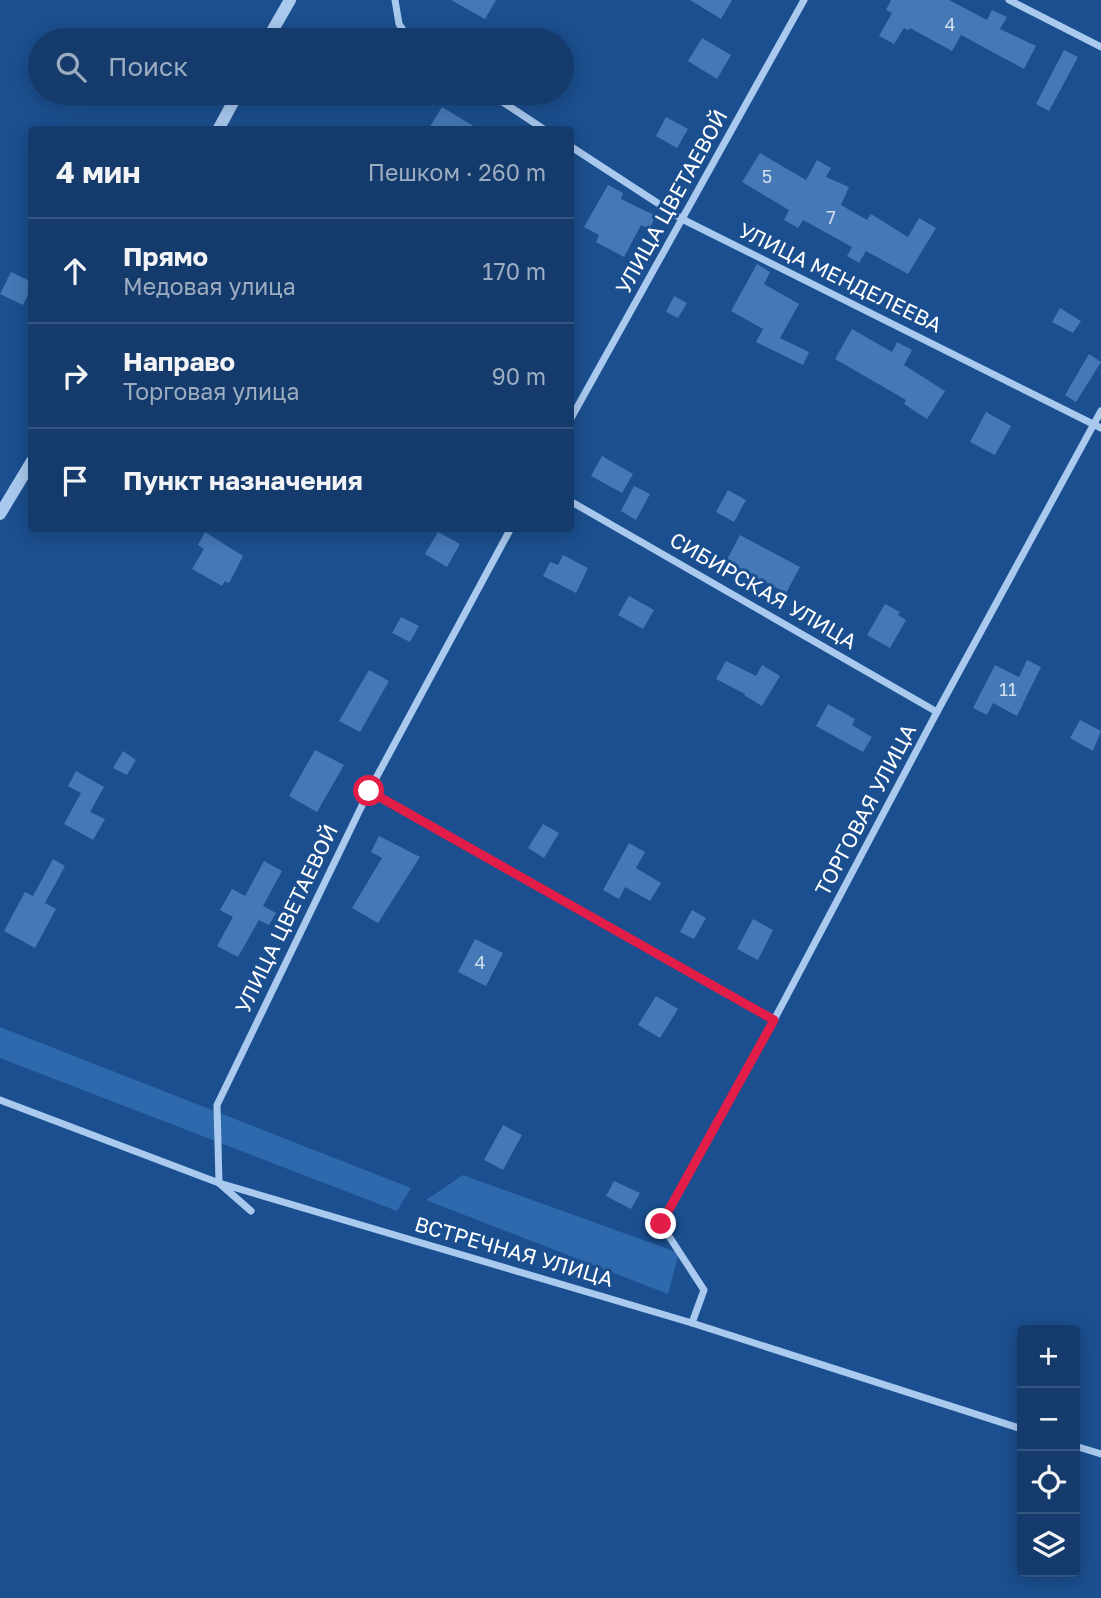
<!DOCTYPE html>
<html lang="ru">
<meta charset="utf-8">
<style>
:root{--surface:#143b6b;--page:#1d4271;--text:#f1f3f6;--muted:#9dadc1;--line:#33557e}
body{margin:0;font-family:"Golos Text",sans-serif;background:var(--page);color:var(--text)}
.controls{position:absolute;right:21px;bottom:21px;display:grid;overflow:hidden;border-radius:7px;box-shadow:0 4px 18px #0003}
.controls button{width:63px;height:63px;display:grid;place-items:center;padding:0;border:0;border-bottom:2px solid var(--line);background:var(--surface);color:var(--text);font:35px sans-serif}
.stop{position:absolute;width:21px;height:21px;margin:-16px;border:5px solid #e11d48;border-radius:50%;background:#fff}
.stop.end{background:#e11d48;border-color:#fff;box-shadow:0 2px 7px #0008}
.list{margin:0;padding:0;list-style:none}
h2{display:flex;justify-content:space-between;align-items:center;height:91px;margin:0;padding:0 28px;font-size:30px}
h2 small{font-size:23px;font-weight:400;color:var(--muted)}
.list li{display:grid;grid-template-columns:46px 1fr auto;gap:21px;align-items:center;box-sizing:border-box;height:105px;padding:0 28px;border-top:2px solid var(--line)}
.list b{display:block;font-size:26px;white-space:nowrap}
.list p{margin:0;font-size:23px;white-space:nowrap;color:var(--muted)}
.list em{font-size:23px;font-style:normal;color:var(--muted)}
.icon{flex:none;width:38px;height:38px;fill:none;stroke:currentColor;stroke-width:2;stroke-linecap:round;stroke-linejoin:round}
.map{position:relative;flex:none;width:1101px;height:1598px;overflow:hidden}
.search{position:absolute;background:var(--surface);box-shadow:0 4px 18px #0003;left:28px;top:28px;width:546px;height:77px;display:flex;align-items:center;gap:18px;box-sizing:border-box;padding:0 24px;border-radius:38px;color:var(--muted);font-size:26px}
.panel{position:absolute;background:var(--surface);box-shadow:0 4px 18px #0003;left:28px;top:126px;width:546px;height:406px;border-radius:7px}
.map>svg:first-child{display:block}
</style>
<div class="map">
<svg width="1101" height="1598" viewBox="0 0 1101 1598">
<rect width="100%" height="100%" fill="#1b4f8f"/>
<g fill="#2e69ad">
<path d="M0,1027L411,1188L397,1211L0,1058Z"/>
<path d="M463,1175L679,1253L668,1294L426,1200Z"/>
</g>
<g fill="#4478b7">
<path d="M451,0H496L485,19Z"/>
<path d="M690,0H732L721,19Z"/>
<path d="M891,0H949L987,20L992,10L1007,17L1000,29L1036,46L1024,69L961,35L952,51L910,28L908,30L904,28L894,44L879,36L892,13L886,10Z"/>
<path d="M702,38L731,55L717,79L688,61Z"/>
<path d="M1064,50L1078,57L1049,111L1036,104Z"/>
<path d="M442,107L480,130H428Z"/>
<path d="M666,117L688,129L677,148L656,136Z"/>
<path d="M760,153L806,180L817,160L831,168L826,177L849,187L841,205L867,220L871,214L908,237L919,218L936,228L908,274L866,251L859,263L847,256L852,247L803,220L798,228L784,220L789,210L742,182Z"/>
<path d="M608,185L623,193L621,199L656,216L649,229L641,225L624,257L596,242L599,235L584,227Z"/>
<path d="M757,264L770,272L764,284L799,304L780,338L809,352L803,365L756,342L763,329L731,311Z"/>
<path d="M11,272L32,282V287L23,305L0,294Z"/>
<path d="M674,296L687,303L678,318L666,312Z"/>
<path d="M1060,308L1081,321L1073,333L1052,322Z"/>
<path d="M852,329L892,352L897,342L912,350L904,365L945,391L927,419L904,404L906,400L835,359Z"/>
<path d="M1089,354L1101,362L1076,402L1065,395Z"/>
<path d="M986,412L1011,426L995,455L970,442Z"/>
<path d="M602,456L633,474L622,493L591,476Z"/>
<path d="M634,486L650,494L636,520L621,511Z"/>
<path d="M728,490L746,500L734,522L716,512Z"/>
<path d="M205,532L243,556L229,583L225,581L222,586L192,569L204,549L198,545Z"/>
<path d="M438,532L460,544L447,567L425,554Z"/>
<path d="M740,535L800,567L786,593L726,561Z"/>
<path d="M563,555L588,568L576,593L543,576L550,562L558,565Z"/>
<path d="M629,596L654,610L643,629L618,615Z"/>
<path d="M885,604L900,612L898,615L906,620L890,648L867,635Z"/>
<path d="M401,617L419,626L410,642L392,633Z"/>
<path d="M1027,660L1041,667L1017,716L993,703L987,715L973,708L995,665L1019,677Z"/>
<path d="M726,661L756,676L762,665L780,676L762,706L744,695L745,694L716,679Z"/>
<path d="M369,670L389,681L360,732L339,721Z"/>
<path d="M828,704L855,719L852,725L872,737L863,752L816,726Z"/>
<path d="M1080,720L1101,731L1093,751L1070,738Z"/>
<path d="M315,750L344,765L317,812L289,796Z"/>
<path d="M123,751L136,760L127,775L113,768Z"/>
<path d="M76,771L104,787L90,812L105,819L93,840L64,824L81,793L68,786Z"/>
<path d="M543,824L559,833L544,858L528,848Z"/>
<path d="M379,836L420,857L378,923L352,908L382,858L371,852Z"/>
<path d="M629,843L645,852L636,868L661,883L650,901L625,887L619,899L603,890Z"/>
<path d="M53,859L65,866L45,903L56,909L35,948L4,931L25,892L33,896Z"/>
<path d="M264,861L282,871L263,906L276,913L269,925L259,920L238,957L217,946L233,917L220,910L232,889L245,896Z"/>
<path d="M692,910L706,918L694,939L680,932Z"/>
<path d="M753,919L773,930L758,960L737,949Z"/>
<path d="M475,939L503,953L486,986L458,972Z"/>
<path d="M656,996L678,1009L660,1038L638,1025Z"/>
<path d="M503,1125L522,1135L503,1170L484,1160Z"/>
<path d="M614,1181L640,1193L631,1209L606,1196Z"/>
</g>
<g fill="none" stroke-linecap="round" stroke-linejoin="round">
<g stroke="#a9c9ee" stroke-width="7">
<path d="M395,0L399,24L410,40"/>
<path d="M1009,0L1101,47"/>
<path d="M489,93L545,130"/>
<path d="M570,146L682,219L1101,428"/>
<path d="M570,420L804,0"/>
<path d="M570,501L937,712"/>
<path d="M369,791L774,1020"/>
<path d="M0,1100L219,1183L692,1323L1022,1429"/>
<path d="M251,1211L219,1183L217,1105L369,791L511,528"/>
<path d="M692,1323L704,1290L661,1224L774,1020L937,712L1101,411"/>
<path d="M1075,1446L1101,1454"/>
</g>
<g stroke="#a9c9ee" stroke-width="12">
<path d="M267,40L290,0"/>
<path d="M218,130L238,93"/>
<path d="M0,514L32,461"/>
</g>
</g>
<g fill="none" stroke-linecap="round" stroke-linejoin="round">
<path stroke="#e11d48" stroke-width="9" d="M369,791L774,1020L661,1224"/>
</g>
<g text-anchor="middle" stroke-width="6" stroke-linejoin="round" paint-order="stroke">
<g font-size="18" fill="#d0dded">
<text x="950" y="31">4</text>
<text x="767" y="183">5</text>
<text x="831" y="224">7</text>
<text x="1008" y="696">11</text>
<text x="480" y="969">4</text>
</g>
<g font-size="21" fill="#fff" stroke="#1b4f8f">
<text transform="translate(672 202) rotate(-61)" y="7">УЛИЦА ЦВЕТАЕВОЙ</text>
<text transform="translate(840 278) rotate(26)" y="7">УЛИЦА МЕНДЕЛЕЕВА</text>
<text transform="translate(763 591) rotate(30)" y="7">СИБИРСКАЯ УЛИЦА</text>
<text transform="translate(866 810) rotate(-62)" y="7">ТОРГОВАЯ УЛИЦА</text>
<text transform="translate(287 919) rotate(-64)" y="7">УЛИЦА ЦВЕТАЕВОЙ</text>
<text transform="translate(514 1252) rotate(16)" y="7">ВСТРЕЧНАЯ УЛИЦА</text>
</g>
</g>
</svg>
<div class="controls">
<button>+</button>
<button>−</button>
<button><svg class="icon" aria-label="locate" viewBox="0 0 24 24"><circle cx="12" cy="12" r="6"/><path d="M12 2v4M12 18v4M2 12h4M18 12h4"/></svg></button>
<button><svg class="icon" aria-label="layers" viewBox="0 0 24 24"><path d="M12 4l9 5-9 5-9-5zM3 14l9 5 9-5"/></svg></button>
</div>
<div class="stop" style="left:369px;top:791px"></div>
<div class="stop end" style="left:661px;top:1224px"></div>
<div class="search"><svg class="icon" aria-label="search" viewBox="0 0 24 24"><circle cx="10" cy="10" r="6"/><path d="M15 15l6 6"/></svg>Поиск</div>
<section class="panel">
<h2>4 мин<small>Пешком · 260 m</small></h2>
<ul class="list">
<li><svg class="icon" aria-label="ahead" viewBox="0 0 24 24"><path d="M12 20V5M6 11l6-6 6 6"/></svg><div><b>Прямо</b><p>Медовая улица</p></div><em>170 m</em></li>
<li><svg class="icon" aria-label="right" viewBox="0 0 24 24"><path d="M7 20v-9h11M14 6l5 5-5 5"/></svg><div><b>Направо</b><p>Торговая улица</p></div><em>90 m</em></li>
<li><svg class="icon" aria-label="arrive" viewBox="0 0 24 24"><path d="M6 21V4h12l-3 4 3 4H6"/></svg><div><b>Пункт назначения</b></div></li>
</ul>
</section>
</div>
